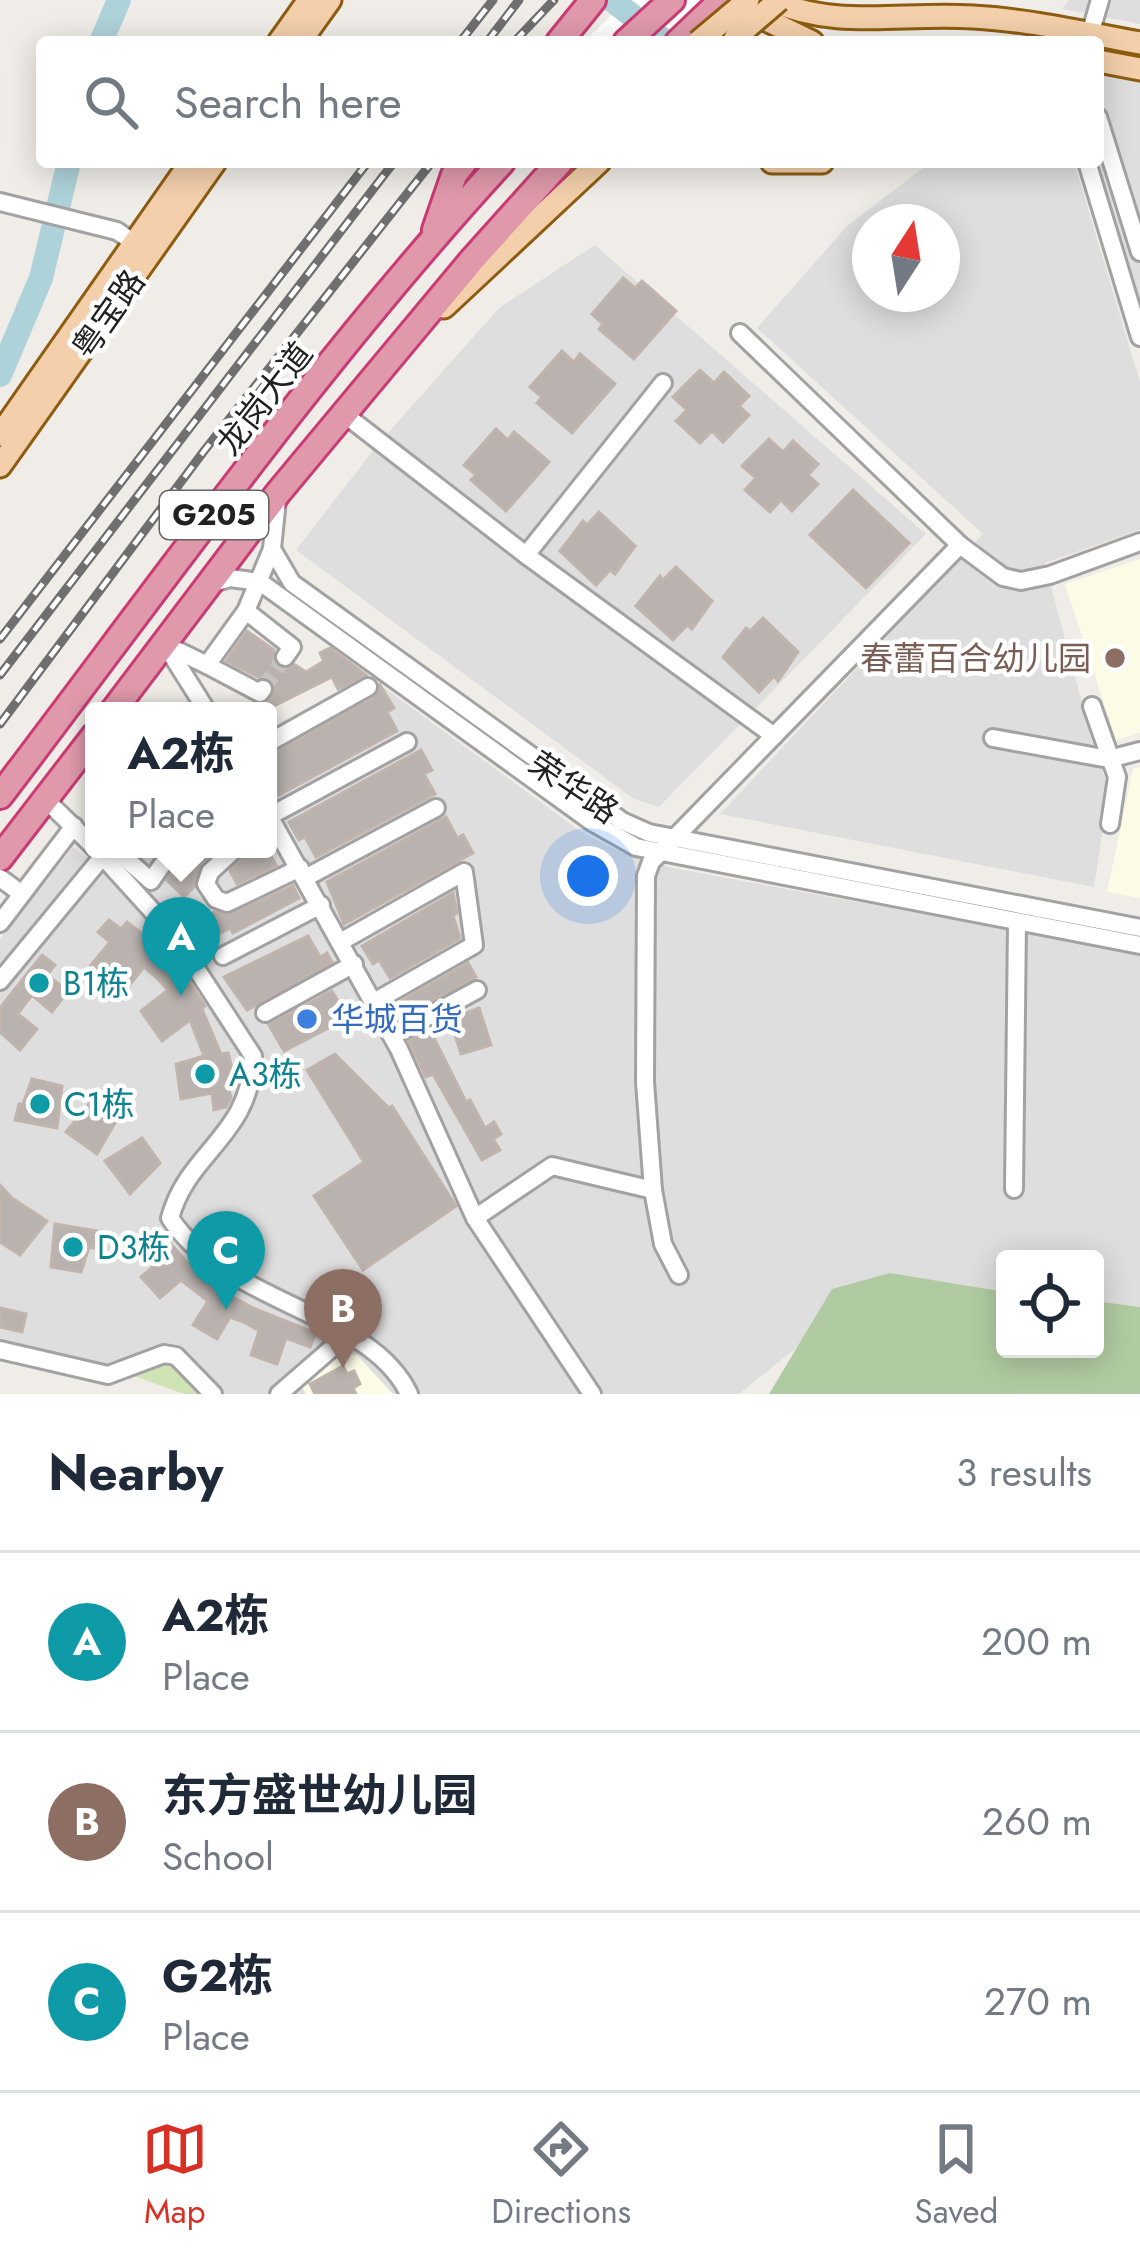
<!DOCTYPE html>
<meta charset="utf-8">
<style>
:root{--surface:#fff;--page:#f2f2f3;--text:#1f2937;--muted:#747a83;--line:#e0e1e3;--accent:#d93025}
body{margin:0;font-family:Jost,"Noto Sans SC",sans-serif;background:var(--page);color:var(--text)}
.controls{position:absolute;right:36px;bottom:36px;display:grid;overflow:hidden;border-radius:12px;box-shadow:0 6px 30px #0003}
.controls button{width:108px;height:108px;display:grid;place-items:center;padding:0;border:0;border-bottom:3px solid var(--line);background:var(--surface);color:var(--text);font:60px sans-serif}
.compass{position:absolute;left:852px;top:204px;width:108px;height:108px;border-radius:50%;background:var(--surface);box-shadow:0 6px 30px #0003;rotate:12deg}
.you{position:absolute;left:588px;top:876px;width:42px;height:42px;margin:-30px;border:9px solid #fff;border-radius:50%;background:#1a73e8;box-shadow:0 0 0 18px #1a73e833}
.badge{display:grid;place-items:center;width:78px;height:78px;border-radius:50%;background:var(--accent);color:#fff;font-size:39px;font-weight:700}
.pin{position:absolute;translate:-50% -99px;filter:drop-shadow(0 3px 6px #0008)}
.pin::after{content:'';position:absolute;top:63px;width:42px;height:36px;background:inherit;clip-path:polygon(0 0,100% 0,50% 100%)}
.popup{position:absolute;left:85px;top:702px;width:192px;height:156px;box-sizing:border-box;display:grid;place-content:center;border-radius:12px;background:var(--surface);filter:drop-shadow(0 3px 9px #0005);font-size:39px;white-space:nowrap;color:var(--muted)}
.popup b{font-size:45px;color:var(--text)}
.popup::after{content:'';position:absolute;left:50%;top:100%;margin-left:-24px;border:24px solid transparent;border-top-color:var(--surface)}
.list{margin:0;padding:0;list-style:none}
h2{display:flex;justify-content:space-between;align-items:center;height:156px;margin:0;padding:0 48px;font-size:51px}
h2 small{font-size:39px;font-weight:400;color:var(--muted)}
.list li{display:grid;grid-template-columns:78px 1fr auto;gap:36px;align-items:center;box-sizing:border-box;height:180px;padding:0 48px;border-top:3px solid var(--line)}
.list b{display:block;font-size:45px;white-space:nowrap}
.list p{margin:0;font-size:39px;white-space:nowrap;color:var(--muted)}
.list em{font-size:39px;font-style:normal;color:var(--muted)}
.icon{flex:none;width:66px;height:66px;fill:none;stroke:currentColor;stroke-width:2;stroke-linecap:round;stroke-linejoin:round}
.map{position:relative;flex:none;width:1140px;height:1394px;overflow:hidden}
.search{position:absolute;background:var(--surface);box-shadow:0 6px 30px #0003;left:36px;right:36px;top:36px;height:132px;display:flex;align-items:center;gap:30px;box-sizing:border-box;padding:0 42px;border-radius:12px;color:var(--muted);font-size:45px}
.sheet{height:696px;background:var(--surface)}
nav{display:flex;justify-content:space-around;align-items:center;box-sizing:border-box;height:168px;border-top:3px solid var(--line);background:var(--surface);font-size:33px;color:var(--muted)}
nav a{display:grid;justify-items:center;gap:6px}
nav .on{color:var(--accent)}
.map>svg:first-child{display:block}
</style>
<div class="map">
<svg width="1140" height="1394" viewBox="0 0 1140 1394">
<rect width="100%" height="100%" fill="#f0ede8"/>
<g fill="#dfdede" fill-rule="evenodd">
<path d="M1069,0H1140V24L1062,9Z"/>
<path d="M1098,72L1140,80V299L1096,162Z"/>
<path d="M931,162H1074L1140,382V530L1045,563L1092,741L1109,790L1094,887L720,814L983,534L757,328L848,225ZM870,222H942V294H870Z"/>
<path d="M595,245L926,534L659,807L634,799L296,550L378,444L499,308Z"/>
<path d="M368,676L583,833L622,853L673,868L1140,954V1307L1095,1301V1259H1005V1292L832,1289L801,1344L739,1394H203L162,1353L134,1376L0,1342V939L73,847L117,887L129,871L108,849H268V729Z"/>
</g>
<g fill="#fcfbe5">
<path d="M1140,559V733L1116,740L1065,584Z"/>
<path d="M1140,767V898L1107,892L1133,769Z"/>
<path d="M342,1353L357,1355L393,1394H306L298,1380Z"/>
</g>
<path fill="#cfe4b4" d="M162,1353L203,1394H184L134,1376Z"/>
<path fill="#b0cba2" d="M890,1273L1005,1292V1349H1095V1301L1140,1307V1394H769L832,1289Z"/>
<path fill="#fff" d="M628,0H770L722,42H583Z"/>
<g fill="none" stroke-linecap="round" stroke-linejoin="round">
<g stroke="#aed2d9" stroke-width="24">
<path d="M612,0L666,42"/>
<path d="M101,42L119,0"/>
<path d="M0,375L41,278L69,162"/>
</g>
</g>
<g fill="#b9b2ae" stroke="#c0b4ac" stroke-width="3">
<path d="M623,278L635,288L642,281L676,311L634,359L599,329L603,324L592,314Z"/>
<path d="M562,351L574,362L580,354L615,384L572,433L537,403L542,397L530,387Z"/>
<path d="M700,370L714,383L724,372L749,396L739,406L749,415L723,442L712,431L700,443L676,421L687,410L673,397Z"/>
<path d="M496,429L508,440L514,432L549,462L506,511L471,480L476,475L464,465Z"/>
<path d="M769,439L783,452L793,441L818,464L808,475L818,484L792,511L781,500L770,512L745,490L756,478L742,466Z"/>
<path d="M853,490L909,543L866,588L810,535Z"/>
<path d="M599,512L635,546L615,574L610,570L596,585L560,551L583,521L587,525Z"/>
<path d="M676,567L712,601L692,629L687,625L673,640L636,606L660,576L663,580Z"/>
<path d="M763,618L798,652L778,681L774,676L759,692L723,657L746,628L750,631Z"/>
<path d="M247,631L274,650L273,661L283,669L295,665L306,672L324,661L320,653L330,648L366,675L338,689L332,677L268,709L266,704L275,692L272,680L258,677L226,661Z"/>
<path d="M380,685L394,708L387,712L397,731L279,795L268,776V756L374,698Z"/>
<path d="M421,750L432,770L424,774L435,794L316,857L305,837L299,840L289,822Z"/>
<path d="M446,817L457,838L463,835L473,853L344,924L327,882Z"/>
<path d="M187,849H216L201,863L194,887L184,897L167,880Z"/>
<path d="M267,849L276,865L237,884L230,871L247,850Z"/>
<path d="M293,886L299,898L233,933L230,928L204,942L194,923L214,912L232,914Z"/>
<path d="M453,893L457,913L453,916L460,938L390,978L379,960L373,964L362,946Z"/>
<path d="M109,920L121,929L127,922L156,944L151,951L181,981L186,977L205,1006L202,1009L221,1054L228,1053L236,1083L228,1086L231,1098L226,1107L214,1110L212,1093L181,1099L176,1064L204,1056L190,1020L162,1041L141,1011L168,990L156,977L144,967L124,992L91,965L110,942L98,932Z"/>
<path d="M308,936L320,957L327,953L332,962L247,1010L224,977Z"/>
<path d="M42,955L55,965L47,975L68,991L52,1012L32,995L25,1004L18,1014L37,1029L20,1050L0,1032V1008Z"/>
<path d="M468,963L476,977L399,1018L391,1007Z"/>
<path d="M332,991L348,1018L284,1051L269,1025Z"/>
<path d="M479,1008L491,1045L461,1054L450,1019Z"/>
<path d="M430,1030L466,1102L470,1100L485,1128L494,1122L501,1134L493,1139L500,1150L482,1160L433,1074L426,1077L409,1041Z"/>
<path d="M335,1054L389,1108L392,1106L456,1206L363,1270L314,1196L364,1162L307,1070Z"/>
<path d="M32,1079L62,1086L57,1128L15,1120L19,1104H23Z"/>
<path d="M93,1099L119,1116L97,1154L66,1132Z"/>
<path d="M142,1138L160,1163L130,1194L105,1161Z"/>
<path d="M0,1185L12,1198L47,1221L20,1255L0,1242Z"/>
<path d="M55,1224L97,1231L94,1248L89,1247L81,1272L51,1267Z"/>
<path d="M159,1230L202,1280L253,1308L316,1333L310,1347L286,1338L277,1364L251,1355L259,1331L246,1323L230,1317L217,1339L193,1325L208,1301L181,1280L160,1298L141,1277L162,1259L147,1241Z"/>
<path d="M0,1308L26,1314L22,1332L0,1327Z"/>
<path d="M343,1366L347,1374L354,1371L360,1384L353,1388L356,1394H315L310,1384Z"/>
</g>
<g fill="none" stroke-linecap="round" stroke-linejoin="round">
<path stroke="#c7c4c0" stroke-width="16" stroke-dasharray="16 8" stroke-linecap="butt" d="M263,689L285,657"/>
<g stroke="#a2a2a2" stroke-width="22">
<g id="minor">
<path d="M1088,41L1100,0"/>
<path d="M1098,117L1140,252"/>
<path d="M1087,162L1140,337"/>
<path d="M0,202L117,231L140,247"/>
<path d="M740,333L960,545L1003,577L1021,581L1050,575L1140,542"/>
<path d="M344,414L526,555L774,736"/>
<path d="M277,500L272,549L292,583L622,821L649,833L1140,928"/>
<path d="M526,555L663,383"/>
<path d="M210,584L230,578L260,582L592,822L636,847L1140,945"/>
<path d="M246,611L292,647L285,657"/>
<path d="M164,644L207,665L246,611L272,549"/>
<path d="M166,646L207,711"/>
<path d="M207,665L260,693L263,689"/>
<path d="M1092,706L1117,777L1110,824"/>
<path d="M993,738L1109,759L1140,751"/>
<path d="M268,743L368,687"/>
<path d="M46,800L94,847"/>
<path d="M268,814L399,1049L475,1218L592,1394"/>
<path d="M268,817L407,742"/>
<path d="M96,849L175,936L253,1056C251,1136 188,1151 170,1218C227,1305 370,1311 409,1394"/>
<path d="M115,849L151,881L173,849"/>
<path d="M235,849L210,872L206,884L216,899L227,903L300,868"/>
<path d="M0,878L22,894"/>
<path d="M305,878L436,808"/>
<path d="M0,923L74,826"/>
<path d="M342,941L464,872L474,945L374,1002"/>
<path d="M223,956L321,905"/>
<path d="M0,981L103,856"/>
<path d="M265,1013L354,964"/>
<path d="M392,1036L477,990"/>
<path d="M1014,1189L1017,922"/>
<path d="M475,1218L552,1166L653,1190"/>
<path d="M679,1275L663,1244L653,1190L645,1082L646,876L651,862L960,545"/>
<path d="M0,1350L108,1375L164,1354L176,1356L213,1394"/>
<path d="M279,1394L347,1335"/>
</g>
</g>
<g stroke="#8e5c10" stroke-width="27">
<g id="major">
<path d="M771,0C835,30 904,12 973,17C1030,20 1085,33 1140,43"/>
<path d="M748,11L812,42"/>
<path d="M279,42L309,0"/>
<path d="M300,42L330,0"/>
<path d="M1098,61L1140,69"/>
<path d="M772,162H822"/>
<path d="M444,307L599,162"/>
<path d="M0,435L191,162"/>
<path d="M0,466L215,162"/>
</g>
</g>
<g stroke="#ca3a75" stroke-width="30">
<g id="highway">
<path d="M559,42L593,0"/>
<path d="M626,42L672,0"/>
<path d="M678,42L722,0"/>
<path d="M435,230L454,175L464,162"/>
<path d="M113,711L278,493L472,260L560,162"/>
<path d="M0,796C163,582 320,360 502,162"/>
<path d="M0,858L94,736"/>
</g>
</g>
<use href="#minor" stroke="#fff" stroke-width="16"/>
<use href="#major" stroke="#f3cfab" stroke-width="21"/>
<use href="#highway" stroke="#df99aa" stroke-width="24"/>
<g stroke="#6f6f6f" stroke-width="9">
<g id="rail">
<path d="M460,42L493,0"/>
<path d="M487,42L519,0"/>
<path d="M514,42L554,0"/>
<path d="M0,639L368,162"/>
<path d="M0,675L394,162"/>
<path d="M0,724L204,451L432,162"/>
</g>
</g>
<use href="#rail" stroke="#fff" stroke-width="4.5" stroke-dasharray="14" stroke-linecap="butt"/>
<g stroke="#8e5c10" stroke-width="27" stroke-linecap="butt">
<g id="major-bridge">
<path d="M735,38L779,0"/>
<path d="M698,42L748,0"/>
</g>
</g>
<use href="#major-bridge" stroke="#f3cfab" stroke-width="21"/>
</g>
<circle fill="#8d6e63" stroke="#fff" stroke-width="4.5" cx="1115" cy="658" r="12"/>
<g fill="#0f9aa8" stroke="#fff" stroke-width="4.5">
<circle cx="39" cy="983" r="12"/>
<circle cx="205" cy="1074" r="12"/>
<circle cx="40" cy="1104" r="12"/>
<circle cx="73" cy="1247" r="12"/>
</g>
<circle fill="#3f7fe0" stroke="#fff" stroke-width="4.5" cx="307" cy="1019" r="12"/>
<g text-anchor="middle" stroke-width="9" stroke-linejoin="round" paint-order="stroke">
<rect fill="#fff" stroke="#646464" stroke-width="3" x="160" y="491" width="108" height="48" rx="9"/>
<g font-size="30" font-weight="bold" fill="#212121">
<text x="214" y="525">G205</text>
</g>
<g font-size="33" fill="#212121" stroke="#fff">
<text transform="translate(108 314) rotate(-55)" y="12">粤宝路</text>
<text transform="translate(264 398) rotate(-52)" y="12">龙岗大道</text>
<text transform="translate(574 787) rotate(34)" y="12">荣华路</text>
</g>
<g font-size="33" fill="#785e54" stroke="#fff" text-anchor="end">
<text x="1091" y="670">春蕾百合幼儿园</text>
</g>
<g font-size="33" fill="#0d838f" stroke="#fff" text-anchor="start">
<text x="63" y="995">B1栋</text>
<text x="229" y="1086">A3栋</text>
<text x="64" y="1116">C1栋</text>
<text x="97" y="1259">D3栋</text>
</g>
<g font-size="33" fill="#366cbe" stroke="#fff" text-anchor="start">
<text x="331" y="1031">华城百货</text>
</g>
</g>
</svg>
<div class="controls">
<button><svg class="icon" aria-label="locate" viewBox="0 0 24 24"><circle cx="12" cy="12" r="6"/><path d="M12 2v4M12 18v4M2 12h4M18 12h4"/></svg></button>
</div>
<svg class="compass" viewBox="-18 -18 36 36"><path d="M0-13l5 13h-10z" fill="#e53935"/><path d="M0 13l5-13h-10z" fill="#747a83"/></svg>
<div class="you"></div>
<div class="pin badge" style="left:181px;top:996px;background:#0f9aa8">A</div>
<div class="popup"><b>A2栋</b>Place</div>
<div class="pin badge" style="left:343px;top:1368px;background:#8d6e63">B</div>
<div class="pin badge" style="left:226px;top:1310px;background:#0f9aa8">C</div>
<div class="search"><svg class="icon" aria-label="search" viewBox="0 0 24 24"><circle cx="10" cy="10" r="6"/><path d="M15 15l6 6"/></svg>Search here</div>
</div>
<section class="sheet">
<h2>Nearby<small>3 results</small></h2>
<ul class="list">
<li><span class="badge" style="background:#0f9aa8">A</span><div><b>A2栋</b><p>Place</p></div><em>200 m</em></li>
<li><span class="badge" style="background:#8d6e63">B</span><div><b>东方盛世幼儿园</b><p>School</p></div><em>260 m</em></li>
<li><span class="badge" style="background:#0f9aa8">C</span><div><b>G2栋</b><p>Place</p></div><em>270 m</em></li>
</ul>
</section>
<nav>
<a class="on"><svg class="icon" aria-label="map" viewBox="0 0 24 24"><path d="M3 6l6-2 6 2 6-2v14l-6 2-6-2-6 2zM9 4v14M15 6v14"/></svg>Map</a>
<a><svg class="icon" aria-label="directions" viewBox="0 0 24 24"><path d="M12 3l9 9-9 9-9-9zM9 14v-3h6M13 9l2 2-2 2"/></svg>Directions</a>
<a><svg class="icon" aria-label="saved" viewBox="0 0 24 24"><path d="M7 4h10v16l-5-4-5 4z"/></svg>Saved</a>
</nav>
